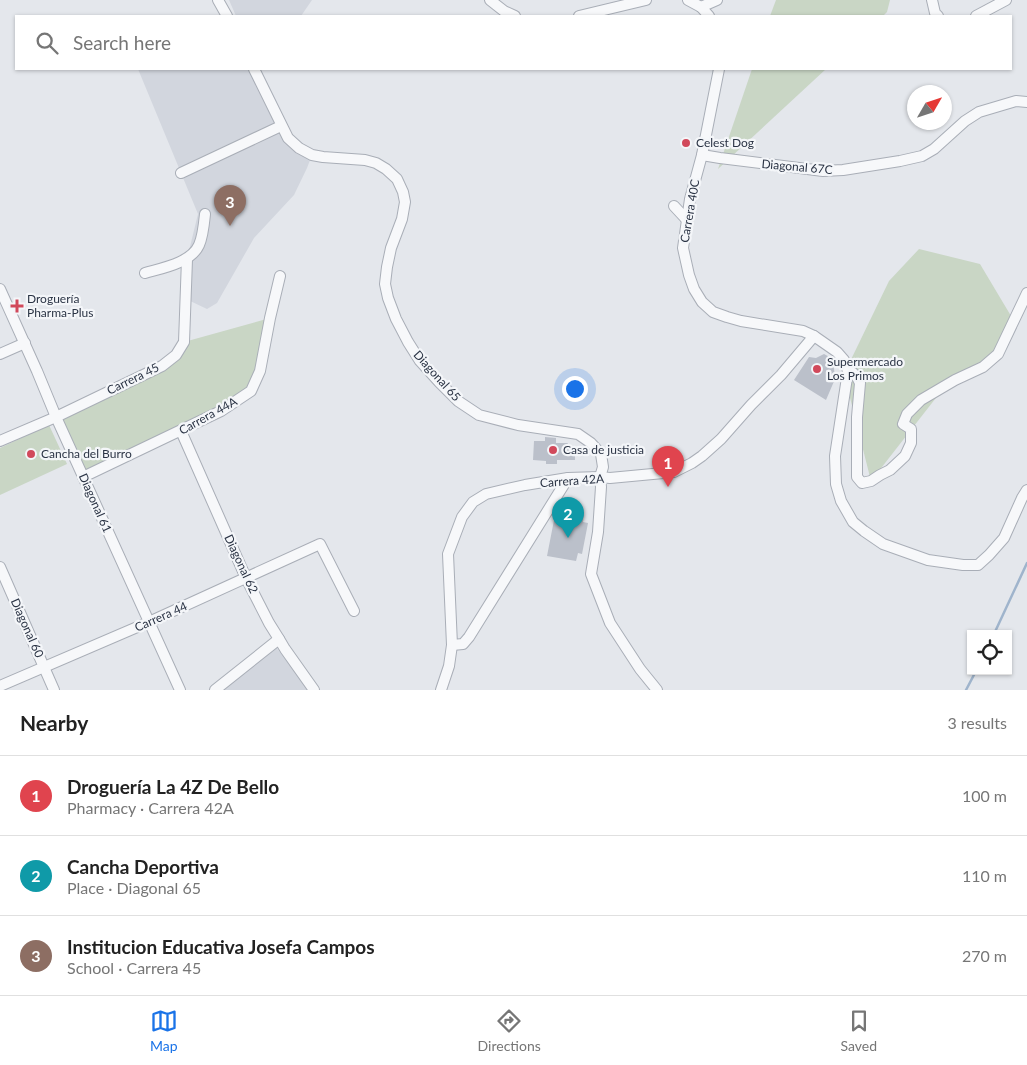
<!DOCTYPE html>
<meta charset="utf-8">
<style>
:root{--surface:#fff;--page:#f6f6f6;--text:#222;--muted:#767676;--line:#e0e0e0;--accent:#1a73e8}
body{margin:0;font-family:Lato,sans-serif;background:var(--page);color:var(--text)}
.controls{position:absolute;right:15px;bottom:15px;display:grid;overflow:hidden;border-radius:0px;box-shadow:0 1px 4px #0004}
.controls button{width:45px;height:45px;display:grid;place-items:center;padding:0;border:0;border-bottom:1px solid var(--line);background:var(--surface);color:var(--text);font:25px sans-serif}
.compass{position:absolute;left:907px;top:85px;width:45px;height:45px;border-radius:50%;background:var(--surface);box-shadow:0 1px 4px #0004;rotate:51deg}
.you{position:absolute;left:574px;top:388px;width:18px;height:18px;margin:-12px;border:4px solid #fff;border-radius:50%;background:#1a73e8;box-shadow:0 0 0 8px #1a73e833}
.badge{display:grid;place-items:center;width:32px;height:32px;border-radius:50%;background:var(--accent);color:#fff;font-size:16px;font-weight:700}
.pin{position:absolute;translate:-50% -41px;filter:drop-shadow(0 1px 2px #0008)}
.pin::after{content:'';position:absolute;top:26px;width:18px;height:15px;background:inherit;clip-path:polygon(0 0,100% 0,50% 100%)}
.list{margin:0;padding:0;list-style:none}
h2{display:flex;justify-content:space-between;align-items:center;height:65px;margin:0;padding:0 20px;font-size:21px}
h2 small{font-size:16px;font-weight:400;color:var(--muted)}
.list li{display:grid;grid-template-columns:32px 1fr auto;gap:15px;align-items:center;box-sizing:border-box;height:80px;padding:0 20px;border-top:1px solid var(--line)}
.list b{display:block;font-size:19px;white-space:nowrap}
.list p{margin:0;font-size:16px;white-space:nowrap;color:var(--muted)}
.list em{font-size:16px;font-style:normal;color:var(--muted)}
.icon{flex:none;width:28px;height:28px;fill:none;stroke:currentColor;stroke-width:2;stroke-linecap:round;stroke-linejoin:round}
.map{position:relative;flex:none;width:1027px;height:690px;overflow:hidden}
.search{position:absolute;background:var(--surface);box-shadow:0 1px 4px #0004;left:15px;right:15px;top:15px;height:55px;display:flex;align-items:center;gap:12px;box-sizing:border-box;padding:0 18px;border-radius:0px;color:var(--muted);font-size:19px}
.sheet{height:305px;background:var(--surface)}
nav{display:flex;justify-content:space-around;align-items:center;box-sizing:border-box;height:70px;border-top:1px solid var(--line);background:var(--surface);font-size:14px;color:var(--muted)}
nav a{display:grid;justify-items:center;gap:2px}
nav .on{color:var(--accent)}
.map>svg:first-child{display:block}
</style>
<div class="map">
<svg width="1027" height="690" viewBox="0 0 1027 690">
<rect width="100%" height="100%" fill="#e4e7ec"/>
<g fill="#d2d6de">
<path d="M229,0H312L301,16H236Z"/>
<path d="M138,69H254L281,126L312,155L307,168L294,195L254,238L217,303L207,309L186,299L187,259L198,214Z"/>
<path d="M276,647L308,690H222Z"/>
</g>
<g fill="#c9d6c5">
<path d="M776,0H890L887,12L883,16H770Z"/>
<path d="M752,69H826L718,169Z"/>
<path d="M919,249L980,264L1014,321L983,367L946,385L871,481L844,374L889,281Z"/>
<path d="M270,318L251,391L83,477L56,417L162,366L184,342Z"/>
<path d="M49,425L67,464L0,495V448Z"/>
</g>
<g fill="none" stroke-linecap="round" stroke-linejoin="round">
<g stroke="#9fb4cc" stroke-width="2.5">
<path d="M994,634L1027,563"/>
<path d="M966,690L976,671"/>
</g>
</g>
<g fill="#bbc0ca">
<path d="M824,354L833,359L835,379L826,400L794,380L809,357L816,358Z"/>
<path d="M545,437L556,438V443H568V448H572V452H575V460H557V464H546V461L533,460L534,441H545Z"/>
<path d="M558,508L584,512L583,522L588,523L582,554L578,553L576,561L547,556L556,510Z"/>
</g>
<g fill="none" stroke-linecap="round" stroke-linejoin="round">
<g stroke="#a9aeb7" stroke-width="12">
<g id="minor">
<path d="M218,0L227,16"/>
<path d="M490,0L504,11L515,16"/>
<path d="M688,0L701,7L709,16"/>
<path d="M932,0L935,13L938,16"/>
<path d="M701,7L717,0"/>
<path d="M579,16L646,0"/>
<path d="M976,16L1006,0"/>
<path d="M254,69L288,138L299,148L312,155L323,157L365,160L376,163L386,169L397,179L403,192L405,202L402,219L391,248L387,267L385,284L388,298L396,319L408,342L420,361L439,382L458,401L479,415L518,425L578,434L591,443L601,454L603,467L600,477L601,487L598,532L591,574L610,623L640,669L657,690"/>
<path d="M719,69L702,155L690,199L683,248L689,275L694,289L702,302L713,312L727,317L741,321L803,331L814,336L837,352L844,360L848,371L835,456L836,484L841,501L853,522L864,531L883,544L928,560L963,565H978L989,555L1004,538L1022,498L1027,490"/>
<path d="M702,155L720,158L823,171L843,170L900,161L922,156L934,149L965,121L979,112L1016,101L1027,102"/>
<path d="M181,173L281,126"/>
<path d="M674,206L687,220"/>
<path d="M145,273C162,268 191,263 199,245C203,236 204,224 205,214"/>
<path d="M0,289L37,371L56,417L180,690"/>
<path d="M0,354L25,343"/>
<path d="M848,371L853,373L857,377L860,383L857,417V477L862,483L871,481L880,475L890,470L905,456L911,443V429L903,424L907,414L921,400L955,380L983,367L998,354L1027,293"/>
<path d="M181,431L246,578L269,623L279,639L285,649L314,690"/>
<path d="M0,441L56,417L162,366L176,355L184,342L187,259"/>
<path d="M83,477L221,411L251,391L260,371L270,318L280,276"/>
<path d="M0,567L54,690"/>
<path d="M452,645L463,644L469,637L568,478"/>
<path d="M0,686L149,622L320,544L354,611"/>
<path d="M215,690L279,639"/>
<path d="M441,690L449,666L452,645L448,554L462,517L473,502L486,494L525,485L568,478L600,477L610,478L674,472L692,463L702,456L721,439L751,405L781,375L814,336"/>
</g>
</g>
<use href="#minor" stroke="#f7f8fa" stroke-width="10"/>
</g>
<g fill="#d1495b" stroke="#f4f6f9" stroke-width="2">
<circle cx="686" cy="143" r="5"/>
<path d="M14.5 298.5h5v5h5v5h-5v5h-5v-5h-5v-5h5z"/>
<circle cx="817" cy="369" r="5"/>
<circle cx="553" cy="450" r="5"/>
<circle cx="31" cy="454" r="5"/>
</g>
<g text-anchor="middle" stroke-width="4.5" stroke-linejoin="round" paint-order="stroke">
<g font-size="12" fill="#2b3445" stroke="#f4f6f9" text-anchor="start">
<text x="696" y="147">Celest Dog</text>
<text x="27" y="303">Droguería<tspan x="27" dy="14">Pharma-Plus</tspan></text>
<text x="827" y="366">Supermercado<tspan x="827" dy="14">Los Primos</tspan></text>
<text x="563" y="454">Casa de justicia</text>
<text x="41" y="458">Cancha del Burro</text>
</g>
<g font-size="12" fill="#2b3445" stroke="#f4f6f9">
<text transform="translate(797 167) rotate(5)" y="4">Diagonal 67C</text>
<text transform="translate(690 211) rotate(-80)" y="4">Carrera 40C</text>
<text transform="translate(437 376) rotate(48)" y="4">Diagonal 65</text>
<text transform="translate(133 379) rotate(-26)" y="4">Carrera 45</text>
<text transform="translate(208 416) rotate(-29)" y="4">Carrera 44A</text>
<text transform="translate(572 481) rotate(-4)" y="4">Carrera 42A</text>
<text transform="translate(95 503) rotate(66)" y="4">Diagonal 61</text>
<text transform="translate(241 564) rotate(65)" y="4">Diagonal 62</text>
<text transform="translate(161 617) rotate(-24)" y="4">Carrera 44</text>
<text transform="translate(27 628) rotate(66)" y="4">Diagonal 60</text>
</g>
</g>
</svg>
<div class="controls">
<button><svg class="icon" aria-label="locate" viewBox="0 0 24 24"><circle cx="12" cy="12" r="6"/><path d="M12 2v4M12 18v4M2 12h4M18 12h4"/></svg></button>
</div>
<svg class="compass" viewBox="-18 -18 36 36"><path d="M0-13l5 13h-10z" fill="#e53935"/><path d="M0 13l5-13h-10z" fill="#767676"/></svg>
<div class="you"></div>
<div class="pin badge" style="left:668px;top:487px;background:#e0444e">1</div>
<div class="pin badge" style="left:568px;top:538px;background:#0f9aa8">2</div>
<div class="pin badge" style="left:230px;top:226px;background:#8d6e63">3</div>
<div class="search"><svg class="icon" aria-label="search" viewBox="0 0 24 24"><circle cx="10" cy="10" r="6"/><path d="M15 15l6 6"/></svg>Search here</div>
</div>
<section class="sheet">
<h2>Nearby<small>3 results</small></h2>
<ul class="list">
<li><span class="badge" style="background:#e0444e">1</span><div><b>Droguería La 4Z De Bello</b><p>Pharmacy · Carrera 42A</p></div><em>100 m</em></li>
<li><span class="badge" style="background:#0f9aa8">2</span><div><b>Cancha Deportiva</b><p>Place · Diagonal 65</p></div><em>110 m</em></li>
<li><span class="badge" style="background:#8d6e63">3</span><div><b>Institucion Educativa Josefa Campos</b><p>School · Carrera 45</p></div><em>270 m</em></li>
</ul>
</section>
<nav>
<a class="on"><svg class="icon" aria-label="map" viewBox="0 0 24 24"><path d="M3 6l6-2 6 2 6-2v14l-6 2-6-2-6 2zM9 4v14M15 6v14"/></svg>Map</a>
<a><svg class="icon" aria-label="directions" viewBox="0 0 24 24"><path d="M12 3l9 9-9 9-9-9zM9 14v-3h6M13 9l2 2-2 2"/></svg>Directions</a>
<a><svg class="icon" aria-label="saved" viewBox="0 0 24 24"><path d="M7 4h10v16l-5-4-5 4z"/></svg>Saved</a>
</nav>
